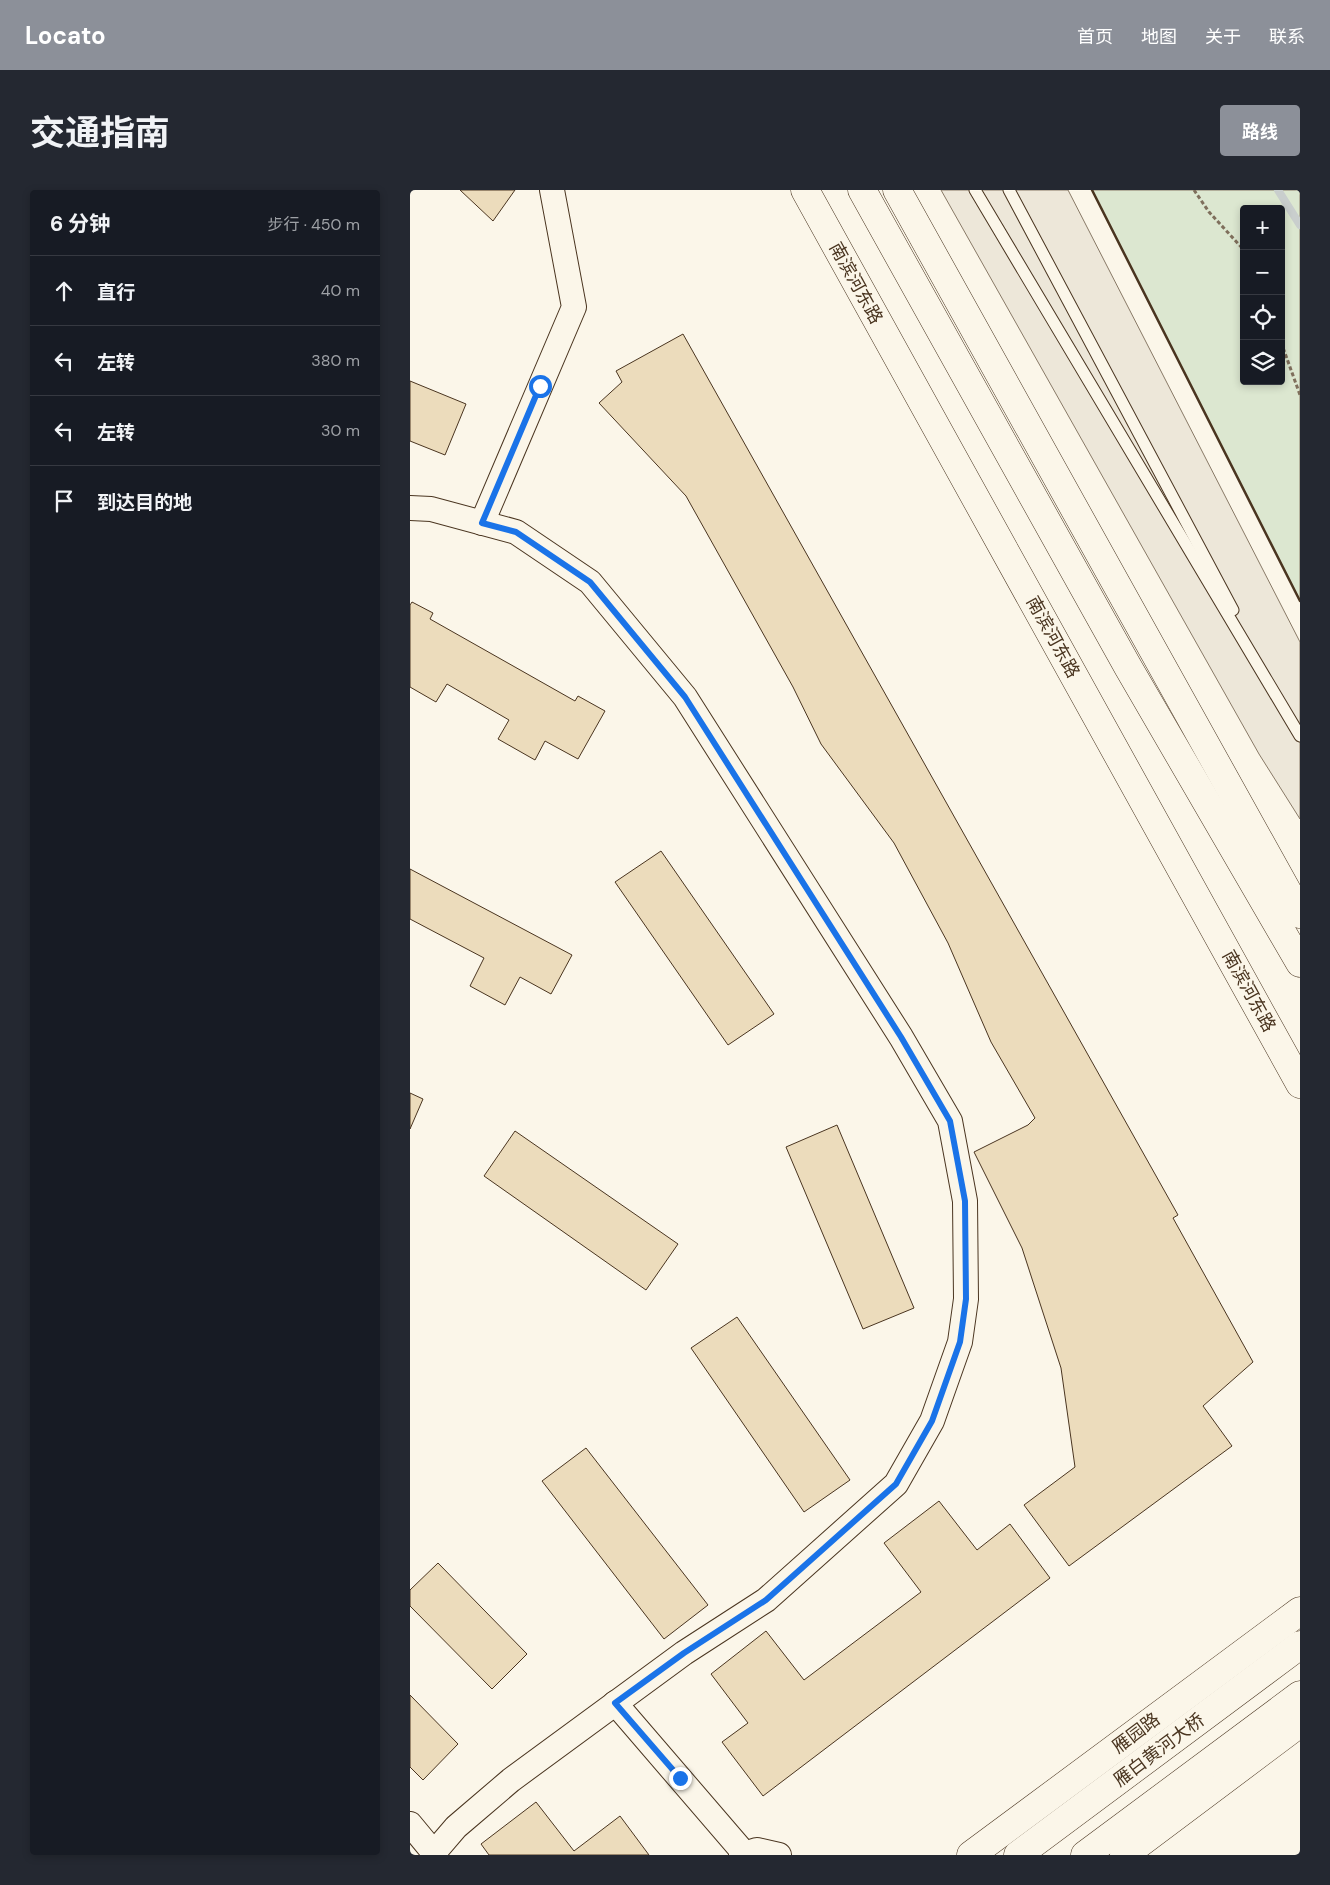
<!DOCTYPE html>
<html lang="zh">
<meta charset="utf-8">
<style>
:root{--surface:#171b24;--page:#242831;--text:#f1f3f6;--muted:#9ea1a6;--line:#363941;--accent:#8c9099}
body{margin:0;font-family:"DM Sans","Noto Sans SC",sans-serif;background:var(--page);color:var(--text)}
.controls{position:absolute;right:15px;top:15px;display:grid;overflow:hidden;border-radius:5px;box-shadow:0 2px 8px #0003}
.controls button{width:45px;height:45px;display:grid;place-items:center;padding:0;border:0;border-bottom:1px solid var(--line);background:var(--surface);color:var(--text);font:25px sans-serif}
.stop{position:absolute;width:15px;height:15px;margin:-11px;border:4px solid #1a73e8;border-radius:50%;background:#fff}
.stop.end{background:#1a73e8;border-color:#fff;box-shadow:0 1px 5px #0008}
.list{margin:0;padding:0;list-style:none}
h2{display:flex;justify-content:space-between;align-items:center;height:65px;margin:0;padding:0 20px;font-size:21px}
h2 small{font-size:16px;font-weight:400;color:var(--muted)}
.list li{display:grid;grid-template-columns:32px 1fr auto;gap:15px;align-items:center;box-sizing:border-box;height:70px;padding:0 20px;border-top:1px solid var(--line)}
.list b{display:block;font-size:19px;white-space:nowrap}
.list em{font-size:16px;font-style:normal;color:var(--muted)}
.icon{flex:none;width:28px;height:28px;fill:none;stroke:currentColor;stroke-width:2;stroke-linecap:round;stroke-linejoin:round}
.map{position:relative;flex:none;width:890px;height:1665px;overflow:hidden;border-radius:5px}
header{display:flex;align-items:center;gap:30px;box-sizing:border-box;height:70px;padding:0 25px;background:var(--accent);color:#fff}
header strong{font-size:24px}
nav{display:flex;gap:28px;margin-inline-start:auto;font-size:18px}
.intro{display:flex;align-items:center;justify-content:space-between;box-sizing:border-box;height:120px;padding:0 30px}
h1{margin:0;font-size:35px}
.button{padding:12px 22px;border-radius:5px;background:var(--accent);color:#fff;font-size:18px;font-weight:700}
main{display:flex;gap:30px;padding:0 30px}
aside{flex:1;background:var(--surface);border-radius:5px;box-shadow:0 2px 8px #0003}
.map>svg:first-child{display:block}
</style>
<header>
<strong>Locato</strong>
<nav><a>首页</a><a>地图</a><a>关于</a><a>联系</a></nav>
</header>
<div class="intro"><h1>交通指南</h1><a class="button">路线</a></div>
<main>
<aside>
<h2>6 分钟<small>步行 · 450 m</small></h2>
<ul class="list">
<li><svg class="icon" aria-label="ahead" viewBox="0 0 24 24"><path d="M12 20V5M6 11l6-6 6 6"/></svg><div><b>直行</b></div><em>40 m</em></li>
<li><svg class="icon" aria-label="left" viewBox="0 0 24 24"><path d="M17 20v-9H6M10 6l-5 5 5 5"/></svg><div><b>左转</b></div><em>380 m</em></li>
<li><svg class="icon" aria-label="left" viewBox="0 0 24 24"><path d="M17 20v-9H6M10 6l-5 5 5 5"/></svg><div><b>左转</b></div><em>30 m</em></li>
<li><svg class="icon" aria-label="arrive" viewBox="0 0 24 24"><path d="M6 21V4h12l-3 4 3 4H6"/></svg><div><b>到达目的地</b></div></li>
</ul>
</aside>
<div class="map">
<svg width="890" height="1665" viewBox="0 0 890 1665">
<rect width="100%" height="100%" fill="#fbf6e9"/>
<path fill="#dce7d0" stroke="#887966" fill-rule="evenodd" d="M682,0H890V411ZM834,19H871V191H834Z"/>
<path fill="#ede7d9" stroke="#887966" d="M531,0H658L890,452V629L849,564Z"/>
<g fill="none" stroke-linecap="round" stroke-linejoin="round">
<path stroke="#c9cecd" stroke-width="8" d="M868,0L890,35"/>
</g>
<g fill="#ecdcbc" stroke="#4a3520">
<path d="M50,0H105L83,31Z"/>
<path d="M273,144L768,1025L763,1028L843,1172L793,1216L822,1256L659,1376L614,1315L665,1277L651,1178L612,1058L564,962L618,935L625,928L581,852L538,753L484,653L411,554L383,497L276,306L189,213L212,192L206,181Z"/>
<path d="M0,191L56,214L35,265L0,251Z"/>
<path d="M2,412L23,423L20,429L165,511L168,506L195,521L168,569L135,551L125,570L88,549L99,530L37,494L26,512L0,497V415Z"/>
<path d="M251,661L364,824L318,855L205,692Z"/>
<path d="M0,679L162,765L141,804L110,787L95,815L60,796L74,768L0,729Z"/>
<path d="M0,903L13,909L0,939Z"/>
<path d="M427,935L504,1118L453,1139L376,957Z"/>
<path d="M105,941L268,1054L236,1100L74,986Z"/>
<path d="M327,1127L440,1290L394,1322L281,1158Z"/>
<path d="M176,1258L298,1415L254,1449L132,1291Z"/>
<path d="M529,1311L567,1360L600,1334L640,1388L353,1606L312,1552L338,1533L301,1484L356,1441L394,1490L511,1402L474,1353Z"/>
<path d="M28,1373L117,1464L82,1499L0,1416V1400Z"/>
<path d="M0,1505L48,1554L13,1590L0,1577Z"/>
<path d="M126,1612L164,1661L210,1626L239,1665H79L71,1654Z"/>
</g>
<g fill="none" stroke-linecap="round" stroke-linejoin="round">
<g stroke="#4a3520" stroke-width="13">
<g id="service">
<path d="M565,0L890,546"/>
<path d="M599,0L823,420"/>
</g>
</g>
<g stroke="#4a3520" stroke-width="26">
<g id="minor">
<path d="M0,318L21,319L106,342L180,392L275,507L491,847L540,931L555,1011L556,1109L550,1152L522,1231L486,1294L356,1410L274,1463L101,1590L46,1637L22,1665"/>
<path d="M72,333L164,117L142,0"/>
<path d="M205,1513L334,1663"/>
<path d="M0,1634L24,1663"/>
<path d="M331,1665L347,1660L369,1665"/>
</g>
</g>
<g stroke="#4a3520" stroke-width="29">
<g id="secondary">
<path d="M395,0L890,894"/>
<path d="M452,0L718,477L890,773"/>
<path d="M487,0L890,724"/>
<path d="M561,1665L890,1421"/>
<path d="M714,1665L890,1533"/>
</g>
</g>
<g stroke="#4a3520" stroke-width="29">
<g id="primary">
<path d="M608,1665L890,1455"/>
<path d="M675,1665L890,1505"/>
</g>
</g>
<g stroke="#7f6f5c" stroke-width="3" stroke-dasharray="4 2.5" stroke-linecap="butt">
<path d="M784,0L799,22L834,60"/>
<path d="M871,152L890,205"/>
</g>
<use href="#service" stroke="#fbf6e9" stroke-width="11"/>
<use href="#minor" stroke="#fbf6e9" stroke-width="24"/>
<use href="#secondary" stroke="#fbf6e9" stroke-width="28"/>
<use href="#primary" stroke="#fbf6e9" stroke-width="28"/>
<path stroke="#4a3520" stroke-width="2.5" d="M682,0L890,411"/>
</g>
<g fill="none" stroke-linecap="round" stroke-linejoin="round">
<path stroke="#1a73e8" stroke-width="6" d="M130,196L72,333L106,342L180,392L275,507L491,847L540,931L555,1011L556,1109L550,1152L522,1231L486,1294L356,1410L274,1463L205,1513L270,1588"/>
</g>
<g text-anchor="middle" stroke-width="4" stroke-linejoin="round" paint-order="stroke">
<g font-size="18" fill="#4a3520" stroke="#fbf6e9">
<text transform="translate(446 93) rotate(61)" y="6">南滨河东路</text>
<text transform="translate(643 447) rotate(61)" y="6">南滨河东路</text>
<text transform="translate(839 801) rotate(61)" y="6">南滨河东路</text>
<text transform="translate(726 1543) rotate(-37)" y="6">雁园路</text>
<text transform="translate(749 1560) rotate(-37)" y="6">雁白黄河大桥</text>
</g>
</g>
</svg>
<div class="controls">
<button>+</button>
<button>−</button>
<button><svg class="icon" aria-label="locate" viewBox="0 0 24 24"><circle cx="12" cy="12" r="6"/><path d="M12 2v4M12 18v4M2 12h4M18 12h4"/></svg></button>
<button><svg class="icon" aria-label="layers" viewBox="0 0 24 24"><path d="M12 4l9 5-9 5-9-5zM3 14l9 5 9-5"/></svg></button>
</div>
<div class="stop" style="left:130px;top:196px"></div>
<div class="stop end" style="left:270px;top:1588px"></div>
</div>
</main>
